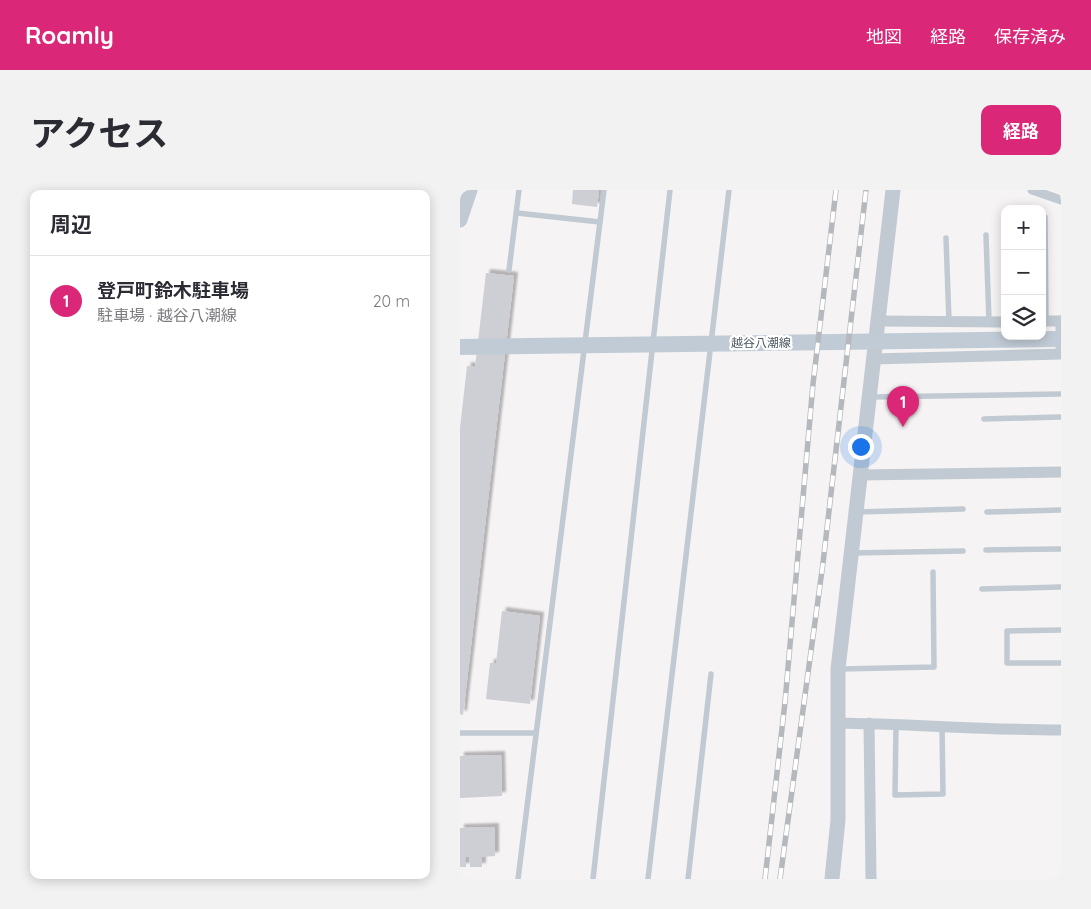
<!DOCTYPE html>
<html lang="ja">
<meta charset="utf-8">
<style>
:root{--surface:#fff;--page:#f2f2f3;--text:#2b2b33;--muted:#7c7c81;--line:#e1e1e2;--accent:#db2777}
body{margin:0;font-family:Quicksand,"Noto Sans JP",sans-serif;background:var(--page);color:var(--text)}
.controls{position:absolute;right:15px;top:15px;display:grid;overflow:hidden;border-radius:10px;box-shadow:0 2px 12px #0003}
.controls button{width:45px;height:45px;display:grid;place-items:center;padding:0;border:0;border-bottom:1px solid var(--line);background:var(--surface);color:var(--text);font:25px sans-serif}
.you{position:absolute;left:400px;top:256px;width:18px;height:18px;margin:-12px;border:4px solid #fff;border-radius:50%;background:#1a73e8;box-shadow:0 0 0 8px #1a73e833}
.badge{display:grid;place-items:center;width:32px;height:32px;border-radius:50%;background:var(--accent);color:#fff;font-size:16px;font-weight:700}
.pin{position:absolute;translate:-50% -41px;filter:drop-shadow(0 1px 2px #0008)}
.pin::after{content:'';position:absolute;top:26px;width:18px;height:15px;background:inherit;clip-path:polygon(0 0,100% 0,50% 100%)}
.list{margin:0;padding:0;list-style:none}
h2{display:flex;justify-content:space-between;align-items:center;height:65px;margin:0;padding:0 20px;font-size:21px}
h2 small{font-size:16px;font-weight:400;color:var(--muted)}
.list li{display:grid;grid-template-columns:32px 1fr auto;gap:15px;align-items:center;box-sizing:border-box;height:90px;padding:0 20px;border-top:1px solid var(--line)}
.list b{display:block;font-size:19px;white-space:nowrap}
.list p{margin:0;font-size:16px;white-space:nowrap;color:var(--muted)}
.list em{font-size:16px;font-style:normal;color:var(--muted)}
.icon{flex:none;width:28px;height:28px;fill:none;stroke:currentColor;stroke-width:2;stroke-linecap:round;stroke-linejoin:round}
.map{position:relative;flex:none;width:601px;height:689px;overflow:hidden;border-radius:10px}
header{display:flex;align-items:center;gap:30px;box-sizing:border-box;height:70px;padding:0 25px;background:var(--accent);color:#fff}
header strong{font-size:24px}
nav{display:flex;gap:28px;margin-inline-start:auto;font-size:18px}
.intro{display:flex;align-items:center;justify-content:space-between;box-sizing:border-box;height:120px;padding:0 30px}
h1{margin:0;font-size:35px}
.button{padding:12px 22px;border-radius:10px;background:var(--accent);color:#fff;font-size:18px;font-weight:700}
main{display:flex;gap:30px;padding:0 30px}
aside{flex:1;background:var(--surface);border-radius:10px;box-shadow:0 2px 12px #0003}
.map>svg:first-child{display:block}
</style>
<header>
<strong>Roamly</strong>
<nav><a>地図</a><a>経路</a><a>保存済み</a></nav>
</header>
<div class="intro"><h1>アクセス</h1><a class="button">経路</a></div>
<main>
<aside>
<h2>周辺<small></small></h2>
<ul class="list">
<li><span class="badge">1</span><div><b>登戸町鈴木駐車場</b><p>駐車場 · 越谷八潮線</p></div><em>20 m</em></li>
</ul>
</aside>
<div class="map">
<svg width="601" height="689" viewBox="0 0 601 689">
<defs>
<filter id="shadow"><feDropShadow dx="4" dy="-4" stdDeviation="1" flood-color="#0004"/></filter>
</defs>
<rect width="100%" height="100%" fill="#f5f3f3"/>
<g fill="#cdcfd5" filter="url(#shadow)">
<path d="M113,0H139L137,17L112,14Z"/>
<path d="M26,83L54,86L3,525L0,524V238L7,176L15,177Z"/>
<path d="M42,421L80,426L70,514L26,509L30,473H36Z"/>
<path d="M41,565L42,606L0,608V566Z"/>
<path d="M35,637V666L22,667V677H10L9,667H6V677H0V638Z"/>
</g>
<g fill="none" stroke-linecap="round" stroke-linejoin="round">
<g stroke="#c1cad2" stroke-width="5.5">
<path d="M57,23L140,32"/>
<path d="M585,27L586,131"/>
<path d="M526,45L529,132"/>
<path d="M486,48L489,132"/>
<path d="M49,80L59,0"/>
<path d="M411,207L601,204"/>
<path d="M524,229L601,227"/>
<path d="M397,322L503,319"/>
<path d="M527,322L601,320"/>
<path d="M526,360L601,359"/>
<path d="M392,363L503,361"/>
<path d="M522,399L601,397"/>
<path d="M601,440L547,441V473H601"/>
<path d="M380,479L474,477L473,382"/>
<path d="M436,535L435,605L483,604L482,536"/>
<path d="M0,543H76"/>
<path d="M58,689L144,0"/>
<path d="M133,689L210,0"/>
<path d="M188,689L269,0"/>
<path d="M228,689L251,484"/>
</g>
<path stroke="#c1cad2" stroke-width="9" d="M572,0L601,10"/>
<g stroke="#c1cad2" stroke-width="11">
<path d="M418,131L545,132"/>
<path d="M582,131H601"/>
<path d="M601,131V157"/>
<path d="M413,169L601,164"/>
<path d="M400,285L601,282"/>
<path d="M377,533C452,534 526,540 601,540"/>
<path d="M409,533L411,689"/>
</g>
<g stroke="#c1cad2" stroke-width="15">
<path d="M0,30L10,0"/>
<path d="M372,689L378,630V479L433,0"/>
</g>
<path stroke="#c1cbd6" stroke-width="16" d="M0,157L601,149"/>
<g stroke="#b5b8bd" stroke-width="5.5">
<g id="rail">
<path d="M305,689L325,512L353,194L376,0"/>
<path d="M320,689L363,373L406,0"/>
</g>
</g>
<use href="#rail" stroke="#fff" stroke-width="4" stroke-dasharray="11" stroke-linecap="butt"/>
</g>
<g text-anchor="middle" stroke-width="4.5" stroke-linejoin="round" paint-order="stroke">
<g font-size="12" fill="#4a5661" stroke="#fff">
<text x="301" y="157">越谷八潮線</text>
</g>
</g>
</svg>
<div class="controls">
<button>+</button>
<button>−</button>
<button><svg class="icon" aria-label="layers" viewBox="0 0 24 24"><path d="M12 4l9 5-9 5-9-5zM3 14l9 5 9-5"/></svg></button>
</div>
<div class="you"></div>
<div class="pin badge" style="left:443px;top:237px">1</div>
</div>
</main>
